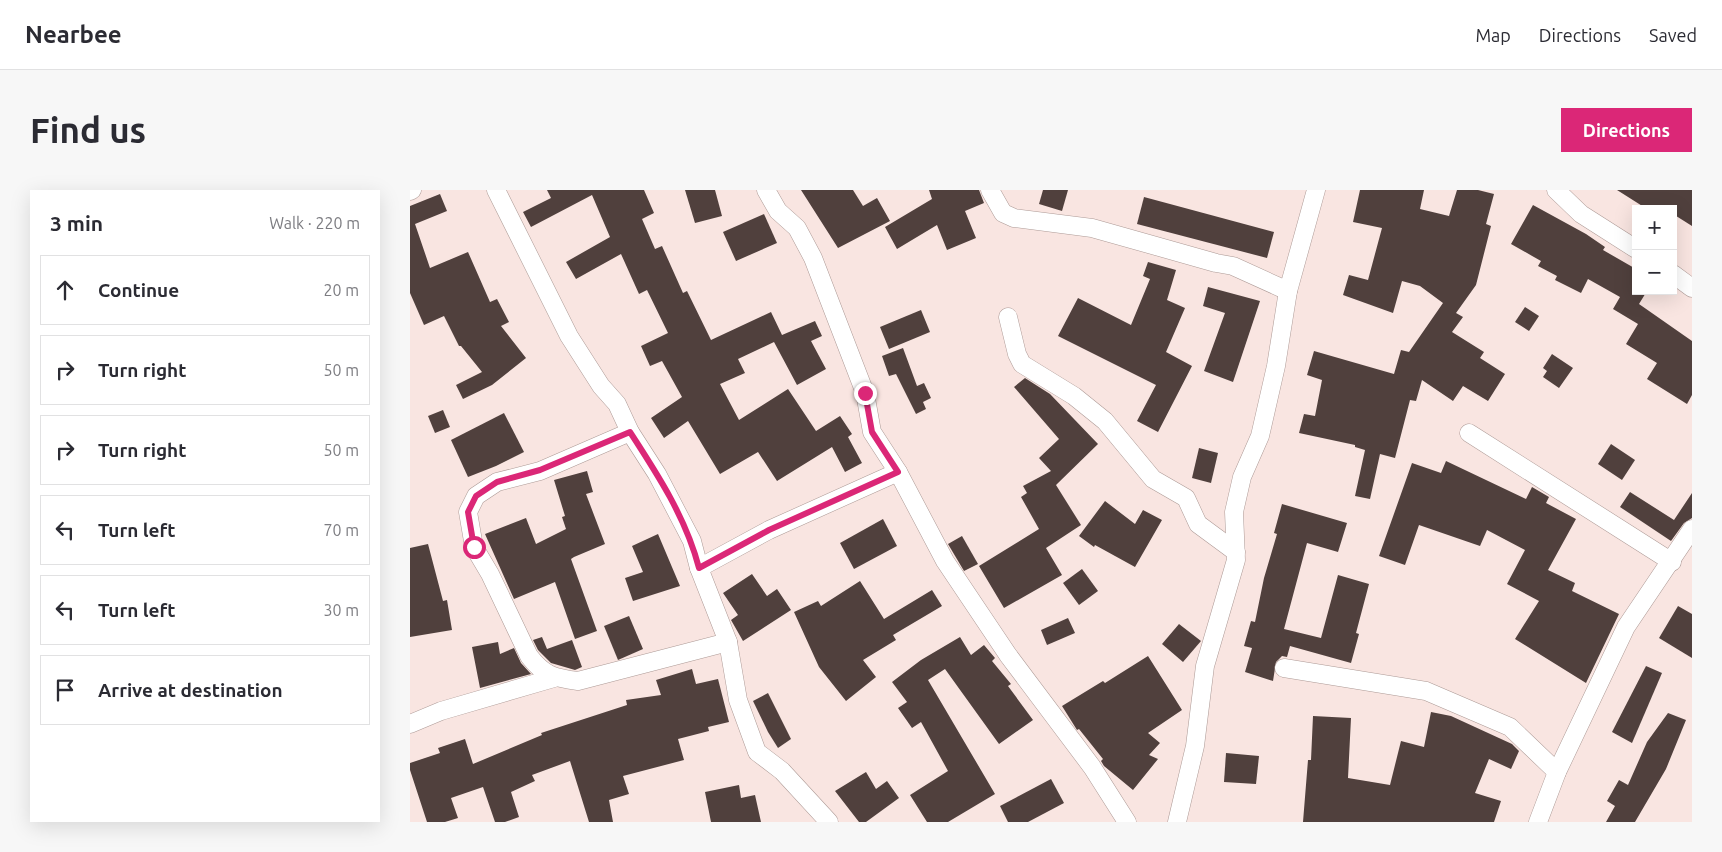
<!DOCTYPE html>
<meta charset="utf-8">
<style>
:root{--surface:#fff;--page:#f7f7f7;--text:#2b2b33;--muted:#7c7c81;--line:#e1e1e2;--accent:#db2777}
body{margin:0;font-family:Ubuntu,sans-serif;background:var(--page);color:var(--text)}
.controls{position:absolute;right:15px;top:15px;display:grid;overflow:hidden;border-radius:0px;box-shadow:0 5px 20px #0002}
.controls button{width:45px;height:45px;display:grid;place-items:center;padding:0;border:0;border-bottom:1px solid var(--line);background:var(--surface);color:var(--text);font:25px sans-serif}
.stop{position:absolute;width:15px;height:15px;margin:-11px;border:4px solid #db2777;border-radius:50%;background:#fff}
.stop.end{background:#db2777;border-color:#fff;box-shadow:0 1px 5px #0008}
.list{margin:0;padding:0;list-style:none}
h2{display:flex;justify-content:space-between;align-items:center;height:65px;margin:0;padding:0 20px;font-size:21px}
h2 small{font-size:16px;font-weight:400;color:var(--muted)}
.list li{display:grid;grid-template-columns:32px 1fr auto;gap:15px;align-items:center;box-sizing:border-box;height:70px;margin:0 10px 10px;padding:0 10px;border:1px solid var(--line);border-radius:0px}
.list b{display:block;font-size:19px;white-space:nowrap}
.list em{font-size:16px;font-style:normal;color:var(--muted)}
.icon{flex:none;width:28px;height:28px;fill:none;stroke:currentColor;stroke-width:2;stroke-linecap:round;stroke-linejoin:round}
.map{position:relative;flex:none;width:1282px;height:632px;overflow:hidden;border-radius:0px}
header{display:flex;align-items:center;gap:30px;box-sizing:border-box;height:70px;padding:0 25px;background:var(--surface);border-bottom:1px solid var(--line)}
header strong{font-size:24px}
nav{display:flex;gap:28px;margin-inline-start:auto;font-size:18px}
.intro{display:flex;align-items:center;justify-content:space-between;box-sizing:border-box;height:120px;padding:0 30px}
h1{margin:0;font-size:35px}
.button{padding:12px 22px;border-radius:0px;background:var(--accent);color:#fff;font-size:18px;font-weight:700}
main{display:flex;gap:30px;padding:0 30px}
aside{flex:1;background:var(--surface);border-radius:0px;box-shadow:0 5px 20px #0002}
.map>svg:first-child{display:block}
</style>
<header>
<strong>Nearbee</strong>
<nav><a>Map</a><a>Directions</a><a>Saved</a></nav>
</header>
<div class="intro"><h1>Find us</h1><a class="button">Directions</a></div>
<main>
<aside>
<h2>3 min<small>Walk · 220 m</small></h2>
<ul class="list">
<li><svg class="icon" aria-label="ahead" viewBox="0 0 24 24"><path d="M12 20V5M6 11l6-6 6 6"/></svg><div><b>Continue</b></div><em>20 m</em></li>
<li><svg class="icon" aria-label="right" viewBox="0 0 24 24"><path d="M7 20v-9h11M14 6l5 5-5 5"/></svg><div><b>Turn right</b></div><em>50 m</em></li>
<li><svg class="icon" aria-label="right" viewBox="0 0 24 24"><path d="M7 20v-9h11M14 6l5 5-5 5"/></svg><div><b>Turn right</b></div><em>50 m</em></li>
<li><svg class="icon" aria-label="left" viewBox="0 0 24 24"><path d="M17 20v-9H6M10 6l-5 5 5 5"/></svg><div><b>Turn left</b></div><em>70 m</em></li>
<li><svg class="icon" aria-label="left" viewBox="0 0 24 24"><path d="M17 20v-9H6M10 6l-5 5 5 5"/></svg><div><b>Turn left</b></div><em>30 m</em></li>
<li><svg class="icon" aria-label="arrive" viewBox="0 0 24 24"><path d="M6 21V4h12l-3 4 3 4H6"/></svg><div><b>Arrive at destination</b></div></li>
</ul>
</aside>
<div class="map">
<svg width="1282" height="632" viewBox="0 0 1282 632">
<rect width="100%" height="100%" fill="#f9e5e1"/>
<g fill="#50403d">
<path d="M137,0H234L244,23L232,29L245,59L252,56L273,103L277,101L301,150L361,122L372,145L405,131L412,146L401,151L416,179L387,195L364,152L328,169L335,183L310,194L329,230L378,199L406,241L430,226L442,244L438,247L452,273L435,282L422,257L367,291L348,262L310,284L278,231L254,248L241,228L272,207L252,171L240,176L231,156L258,143L237,100L229,104L211,64L166,89L156,72L200,47L182,5L121,37L113,22L141,8Z"/>
<path d="M275,0H305L312,26L285,33Z"/>
<path d="M391,0H443L453,16L467,8L480,31L428,58Z"/>
<path d="M519,0H569L574,13L555,21L566,48L537,60L527,35L487,59L475,37L522,9Z"/>
<path d="M633,0H658L652,21L629,14Z"/>
<path d="M950,0H1014L1010,19L1039,26L1047,0H1068L1084,4L1076,34L1081,36L1066,95L1046,123L1053,127L1042,142L1074,162L1070,168L1095,184L1078,211L1053,196L1043,211L1012,190L1006,211L1000,210L985,268L970,264L960,309L945,306L955,260L945,257V255L889,243L894,224L905,226L912,190L897,185L904,161L984,184L991,160L999,162L1033,113L1010,96L992,91L983,123L933,105L939,85L958,90L972,38L943,32Z"/>
<path d="M1207,0H1282V36L1263,24L1267,19H1237Z"/>
<path d="M30,4L37,21L5,34L20,78L58,62L80,112L87,109L99,132L91,136L116,168L82,195L53,209L46,195L72,182L51,156H49L34,126L14,135L0,103V16Z"/>
<path d="M734,7L864,42L857,68L727,34Z"/>
<path d="M1123,15L1176,44L1195,57L1193,60L1226,79V101H1237L1229,114L1282,151V205L1277,214L1237,189L1247,173L1216,154L1228,134L1203,119L1210,107L1178,89L1171,103L1145,90L1147,86L1128,76L1131,71L1101,54Z"/>
<path d="M354,24L367,53L326,71L313,42Z"/>
<path d="M738,72L766,80L757,110L775,118L756,162L782,176L748,242L727,231L746,195L648,146L668,108L721,135L740,89L733,86Z"/>
<path d="M798,97L850,111L823,192L794,181L815,123L793,116Z"/>
<path d="M1115,117L1129,126L1119,141L1105,132Z"/>
<path d="M511,120L520,142L479,159L470,137Z"/>
<path d="M493,158L507,196L514,193L521,208L513,212L516,219L506,224L486,184L479,186L472,166Z"/>
<path d="M1142,164L1163,178L1149,198L1133,187L1137,181L1133,178Z"/>
<path d="M615,188L640,204L688,254L646,295L671,335L636,358L652,385L594,418L569,376L629,339L611,307L617,303L613,296L641,281L629,268L649,249L604,197Z"/>
<path d="M33,220L40,237L25,243L18,226Z"/>
<path d="M94,223L114,262L86,276L58,287L41,250Z"/>
<path d="M1201,254L1225,270L1212,290L1188,274Z"/>
<path d="M789,258L808,263L801,293L782,288Z"/>
<path d="M1036,271L1116,309L1122,297L1139,307L1136,313L1166,329L1138,380L1165,393L1162,401L1209,424L1176,493L1105,449L1129,411L1097,394L1115,360L1077,340L1070,356L1009,335L995,375L969,366L1002,273L1031,283Z"/>
<path d="M177,281L183,302L176,304L195,354L164,367L161,369L187,441L165,449L145,392L104,409L75,344L116,328L126,354L156,339L152,327L155,326L144,290Z"/>
<path d="M1220,302L1264,330L1282,303V328L1274,333L1261,351L1210,317Z"/>
<path d="M695,311L725,334L733,320L752,330L725,377L685,355L684,357L669,346Z"/>
<path d="M872,314L937,333L928,362L897,353L874,439L911,448L928,385L959,394L946,443L949,444L941,473L880,456L877,467L872,466L866,472L863,491L835,482L842,458L834,456L841,431L845,432L854,388L867,344L864,343Z"/>
<path d="M473,329L487,356L444,379L430,353Z"/>
<path d="M248,344L270,396L223,411L215,388L233,382L222,356Z"/>
<path d="M552,346L568,374L554,381L538,354Z"/>
<path d="M18,354L33,411L37,410L42,440L0,447V358Z"/>
<path d="M672,379L688,401L669,415L653,393Z"/>
<path d="M342,384L357,406L367,399L381,420L333,451L321,430L328,425L313,403Z"/>
<path d="M450,391L474,429L522,400L532,416L483,445L486,450L453,470L466,487L436,511L409,477L384,422L408,411L411,416Z"/>
<path d="M1268,416L1282,424V468L1249,448Z"/>
<path d="M219,426L233,459L208,470L194,436Z"/>
<path d="M658,428L665,443L637,455L631,440Z"/>
<path d="M769,434L791,451L773,472L752,454Z"/>
<path d="M132,447L137,459L162,450L172,477L165,480L141,473L128,460L123,450Z"/>
<path d="M550,447L561,465L574,455L585,468L582,471L601,494L598,496L623,530L589,554L535,479L518,490L585,604L538,632H517L500,605L538,581L511,532L502,538L488,518L497,512L482,492L511,470Z"/>
<path d="M88,452L90,464L104,458L111,473L121,484L70,498L62,457Z"/>
<path d="M738,466L772,520L738,543L750,553L739,565L748,569L723,600L694,576L691,571L693,569L669,539L667,540L652,516L693,491L695,493Z"/>
<path d="M1236,476L1252,483L1222,553L1202,542Z"/>
<path d="M282,479L286,494L308,489L319,532L298,537L299,541L268,549L274,570L213,586L219,604L199,610L203,632H179L160,571L122,585L125,591L101,602L109,627L95,632H85L73,597L41,608L48,628L35,632H17L0,580V573L30,563L28,558L55,549L63,574L132,545L131,543L217,515L216,510L251,505L246,490Z"/>
<path d="M358,503L381,549L368,558L358,542L343,511Z"/>
<path d="M1021,522L1041,526L1102,554L1109,561L1101,579L1079,569L1065,603L1091,611L1084,632H893L898,570H901L903,526L941,528L938,588L980,595L991,551L1014,557Z"/>
<path d="M1258,523L1276,530L1256,579L1225,632H1196L1205,616L1197,611L1209,590L1218,595L1237,552Z"/>
<path d="M816,563L849,566L846,594L814,592Z"/>
<path d="M456,582L466,599L477,591L489,608L456,632H449L425,601Z"/>
<path d="M641,589L654,613L618,632H598L590,616Z"/>
<path d="M329,595L331,608L345,605L351,632H301L295,602Z"/>
</g>
<g fill="none" stroke-linecap="round" stroke-linejoin="round">
<g stroke="#ad9a96" stroke-width="19">
<g id="minor">
<path d="M86,0L159,146L191,196L207,214L220,242L247,284L282,351L289,378L318,452L328,510L347,562L372,581L419,632"/>
<path d="M356,0L368,21L387,38L403,68L455,203L462,242L488,282"/>
<path d="M580,0L593,23L604,28L682,38L806,73L823,76L878,101"/>
<path d="M1146,0L1171,24L1226,59"/>
<path d="M0,1L2,0"/>
<path d="M1263,84L1282,98"/>
<path d="M598,127L607,164L612,174L664,206L695,231L743,289L776,308L788,334L826,362"/>
<path d="M220,242L130,281L87,292L66,306L58,322L64,357L80,384L119,466C134,486 145,488 168,491L318,452"/>
<path d="M1059,243L1262,372"/>
<path d="M289,378L359,340L488,282L535,371L598,465L682,577L717,632"/>
<path d="M874,478L1016,501L1100,537L1147,582"/>
<path d="M0,534L31,521L144,488"/>
<path d="M767,632L785,556L795,476L826,370L824,322L832,287L850,246L866,176L878,101L906,0"/>
<path d="M1128,632L1147,582L1216,437L1282,339"/>
</g>
</g>
<use href="#minor" stroke="#fff" stroke-width="18"/>
</g>
<g fill="none" stroke-linecap="round" stroke-linejoin="round">
<path stroke="#db2777" stroke-width="6" d="M64,357L58,322L66,306L87,292L130,280L220,242C248,285 276,328 289,378L359,340L488,282L462,242L455,203"/>
</g>
</svg>
<div class="controls">
<button>+</button>
<button>−</button>
</div>
<div class="stop" style="left:64px;top:357px"></div>
<div class="stop end" style="left:455px;top:203px"></div>
</div>
</main>
